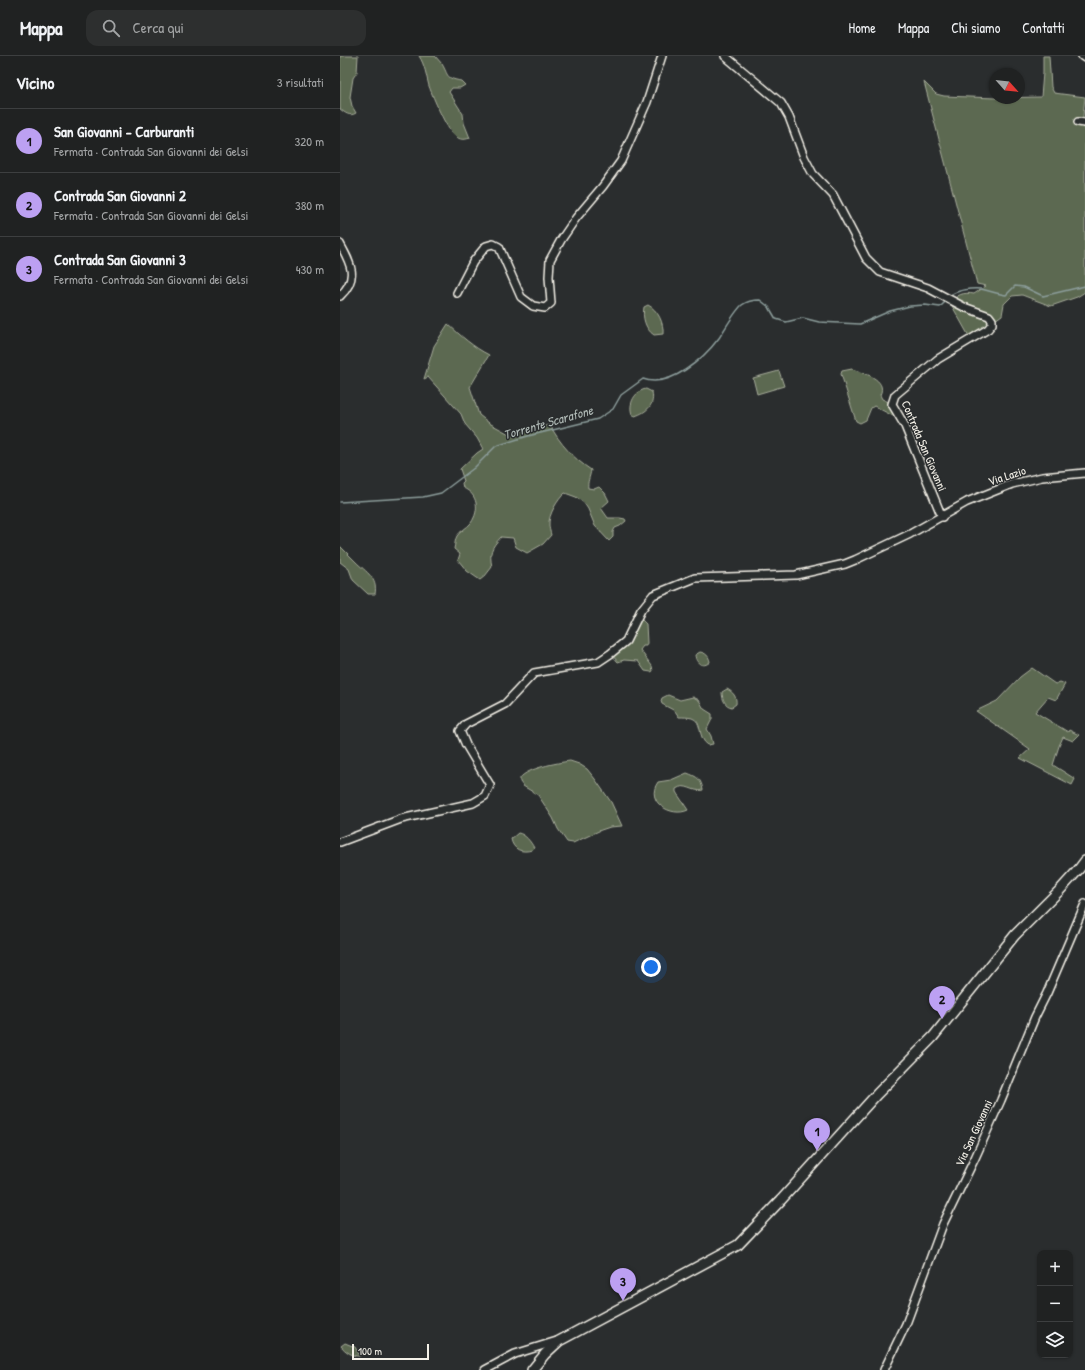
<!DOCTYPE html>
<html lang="it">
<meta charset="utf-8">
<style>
:root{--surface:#202222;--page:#2d2f2f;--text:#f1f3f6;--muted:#a2a4a5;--line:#3d3f40;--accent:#bca0f2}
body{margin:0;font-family:"Patrick Hand",sans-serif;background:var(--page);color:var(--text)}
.controls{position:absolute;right:12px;bottom:12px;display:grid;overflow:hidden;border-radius:8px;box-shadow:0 1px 3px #0004}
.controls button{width:36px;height:36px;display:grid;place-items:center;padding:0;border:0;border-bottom:1px solid var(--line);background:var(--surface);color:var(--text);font:20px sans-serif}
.compass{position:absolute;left:649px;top:12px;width:36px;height:36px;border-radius:50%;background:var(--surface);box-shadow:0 1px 3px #0004;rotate:117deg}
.scale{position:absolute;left:12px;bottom:10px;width:77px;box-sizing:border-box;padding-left:4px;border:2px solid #f4f1e8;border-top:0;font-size:11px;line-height:14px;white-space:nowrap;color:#f4f1e8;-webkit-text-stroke:3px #2a2d2e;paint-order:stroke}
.you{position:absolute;left:311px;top:911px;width:14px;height:14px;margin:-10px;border:3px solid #fff;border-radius:50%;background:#1a73e8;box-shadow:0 0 0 6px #1a73e833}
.badge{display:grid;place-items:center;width:26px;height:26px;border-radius:50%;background:var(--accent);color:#111;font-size:13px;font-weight:700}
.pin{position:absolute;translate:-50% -33px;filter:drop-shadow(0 1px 2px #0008)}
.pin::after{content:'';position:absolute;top:21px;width:14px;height:12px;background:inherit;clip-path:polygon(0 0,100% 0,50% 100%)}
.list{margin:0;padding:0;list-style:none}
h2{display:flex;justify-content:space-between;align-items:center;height:52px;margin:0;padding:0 16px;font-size:17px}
h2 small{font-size:13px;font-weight:400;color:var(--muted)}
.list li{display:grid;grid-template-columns:26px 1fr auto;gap:12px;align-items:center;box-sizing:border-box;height:64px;padding:0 16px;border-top:1px solid var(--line)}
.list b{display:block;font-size:15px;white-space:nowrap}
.list p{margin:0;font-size:13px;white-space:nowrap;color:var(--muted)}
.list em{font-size:13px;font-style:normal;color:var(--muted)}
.icon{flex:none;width:22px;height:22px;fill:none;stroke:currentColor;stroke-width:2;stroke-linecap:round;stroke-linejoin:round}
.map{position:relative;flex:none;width:745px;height:1314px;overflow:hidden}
header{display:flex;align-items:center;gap:24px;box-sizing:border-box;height:56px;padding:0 20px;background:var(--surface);border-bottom:1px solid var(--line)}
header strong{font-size:19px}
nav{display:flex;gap:22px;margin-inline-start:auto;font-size:14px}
.search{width:280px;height:36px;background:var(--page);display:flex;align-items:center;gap:10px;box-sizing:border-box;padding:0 14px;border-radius:12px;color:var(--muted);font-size:15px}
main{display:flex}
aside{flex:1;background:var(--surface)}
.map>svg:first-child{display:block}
</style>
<header>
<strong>Mappa</strong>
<div class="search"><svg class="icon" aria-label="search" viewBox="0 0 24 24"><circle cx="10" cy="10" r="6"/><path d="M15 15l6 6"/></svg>Cerca qui</div>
<nav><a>Home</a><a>Mappa</a><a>Chi siamo</a><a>Contatti</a></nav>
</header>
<main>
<aside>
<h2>Vicino<small>3 risultati</small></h2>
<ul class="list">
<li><span class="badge">1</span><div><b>San Giovanni - Carburanti</b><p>Fermata · Contrada San Giovanni dei Gelsi</p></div><em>320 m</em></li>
<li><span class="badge">2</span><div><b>Contrada San Giovanni 2</b><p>Fermata · Contrada San Giovanni dei Gelsi</p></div><em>380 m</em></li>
<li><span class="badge">3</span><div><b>Contrada San Giovanni 3</b><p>Fermata · Contrada San Giovanni dei Gelsi</p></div><em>430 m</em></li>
</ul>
</aside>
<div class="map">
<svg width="745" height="1314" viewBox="0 0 745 1314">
<rect width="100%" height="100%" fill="#2a2d2e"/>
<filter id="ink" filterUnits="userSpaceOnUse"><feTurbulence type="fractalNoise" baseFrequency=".025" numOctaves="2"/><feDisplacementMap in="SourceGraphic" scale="8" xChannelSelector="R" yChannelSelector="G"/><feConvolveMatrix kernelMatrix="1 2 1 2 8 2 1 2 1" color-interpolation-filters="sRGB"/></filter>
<g filter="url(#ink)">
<g fill="#5b6951" stroke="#a8ad9c">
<path d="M0,0H18L17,16L13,22L10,41L12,50L16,57C10,61 5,57 0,53Z"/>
<path d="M79,0H95C97,3 100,5 102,8C109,20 105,22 121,25L125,29L120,32H112L109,36L123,58L124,67L130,82C124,84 120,84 115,80C106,73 93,41 89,30C86,19 85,9 79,0Z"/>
<path d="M703,0H709L711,31L714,37L745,41L742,71L745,72V236L737,241L711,250L682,239L672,240L664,248L662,259L630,282L611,248C616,238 624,236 634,238L646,230L637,228L584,26L596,38L604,40L655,42L701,41L703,17Z"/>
<path d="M308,249C318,254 324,267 323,278L314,279C305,273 302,261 304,251Z"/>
<path d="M108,268C121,280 133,291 149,299L130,331L139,359L149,367L171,379L188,373L197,372L210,369C220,388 233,402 251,414C250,421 247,426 248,432L254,433L259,431L265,437L269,445L261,452L268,462H280L285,463L286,465L280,470L275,472L273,476V481L269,485L255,470L248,453L244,447L236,441L225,437C218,443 208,459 209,469C209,472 210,475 211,479L203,488L187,497L176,491L173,482L161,481C151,492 149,496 152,511L145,520L140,524L127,515L118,504L120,498L114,493C115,489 115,483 117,480C120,475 127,472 131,467C140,454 138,438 123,432L122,427L124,425L120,413L137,397L143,393L137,382L125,368L121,358L88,321L84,323L94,290Z"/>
<path d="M512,313C523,317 548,323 540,339L542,343L551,347L557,362L534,350L531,352L526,364L520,367L516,365L501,318L502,315Z"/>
<path d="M439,315L444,330L417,338L413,322Z"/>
<path d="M306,333L312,336C315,349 307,356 295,360L292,358C288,348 295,335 306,333Z"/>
<path d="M0,490C5,495 11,501 16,506C26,516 38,522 35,538H28L13,524L9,513L0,506Z"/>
<path d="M301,563L306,568L307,587L306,590H303L300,594L312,610L313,615L311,616L305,615L298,605L284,604L278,606L272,599L288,585Z"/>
<path d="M360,596C366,597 369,600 370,606C363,612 356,608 355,599Z"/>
<path d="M692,612L715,628L720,626L725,628L716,644L708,641L695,656L728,676L729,674L739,679L733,685L723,681L719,690L713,709L735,723L732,729L680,702L690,693L636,655L657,645L680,621Z"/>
<path d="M387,633C393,636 397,641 396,648L392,651C385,650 382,643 382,636Z"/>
<path d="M328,639L340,644L353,641L359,644L364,653L372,658V663L367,673L371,680L373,688L368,689C357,682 363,665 352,662C348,661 343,661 339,661L335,655L322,648L321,645L322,642Z"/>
<path d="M230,705L239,708L247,713L255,723L271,746L282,770L270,771L261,774L233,787L227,786L218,773L213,762L198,739L183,730L180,726V722C188,712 216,707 230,705Z"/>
<path d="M347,717C358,721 361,723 363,734C353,737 346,726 336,733V736L348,754C332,762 304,746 318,726L331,724Z"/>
<path d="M178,777C185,778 191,786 194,792L192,794C182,797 173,794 171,783Z"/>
<path d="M5,1287L15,1291L20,1300C13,1301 5,1295 1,1290Z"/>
</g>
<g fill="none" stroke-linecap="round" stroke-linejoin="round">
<g stroke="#8d9e9c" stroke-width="1.5">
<path d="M608,241C616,234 631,232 641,233C650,235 657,238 666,239L675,230L684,231L703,240L745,230"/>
<path d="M0,446L83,441L101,437L134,412L156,390L188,380L258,363L273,353L281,339L303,323C330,333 364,302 379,282C385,273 395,255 402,249C407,245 414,244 420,244L429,251L436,263L446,266L463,262L479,266L520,268L550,255L570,250L585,249L600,251L607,244"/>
</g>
<g stroke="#f4f1e8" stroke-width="10">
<g id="minor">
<path d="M385,0L441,47L449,61L464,101L473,118L493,139L526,202L540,216L588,232L624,251L649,260L652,264V268L648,273L598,303L555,339L552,348L565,370L602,461"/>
<path d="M742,0L745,2"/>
<path d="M738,66L745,67"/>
<path d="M0,188C11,208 19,222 0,240"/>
<path d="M117,237L133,206L146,190L153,188L159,191L181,241L193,250L205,252L211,247L209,221L210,204L221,184L236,162L263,130L281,105L307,46L322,0"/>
<path d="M0,786L61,763L133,747L145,740L150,729L126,689L120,675L126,668L165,648L194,617L258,606L270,598L286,585L301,554L313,539L355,522L456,519L505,508L515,504L570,478L627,446L672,428L702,421L745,417"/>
<path d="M145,1314L175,1298L217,1285"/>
<path d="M544,1314L566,1268L603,1168L635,1102L661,1044L695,961L707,937L745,848"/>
</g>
</g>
<g stroke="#f4f1e8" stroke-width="12">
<path id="major" d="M192,1314L205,1298L219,1285L398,1189L441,1144L537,1038L593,981L675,879L720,834L739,813L745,805"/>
</g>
<use href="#minor" stroke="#2a2d2e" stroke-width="7"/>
<use href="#major" stroke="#2a2d2e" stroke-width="9"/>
</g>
</g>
<g text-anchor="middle" stroke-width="3" stroke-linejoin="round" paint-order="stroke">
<g font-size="12" fill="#f4f1e8" stroke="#2a2d2e">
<text transform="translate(584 390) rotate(67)" y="4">Contrada San Giovanni</text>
<text transform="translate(667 420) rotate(-18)" y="4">Via Lazio</text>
<text transform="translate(634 1077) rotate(-65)" y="4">Via San Giovanni</text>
</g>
<g font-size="13" font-style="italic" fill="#b0bab6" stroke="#2a2d2e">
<text transform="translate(208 366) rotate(-16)" y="5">Torrente Scarafone</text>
</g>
</g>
</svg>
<div class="controls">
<button>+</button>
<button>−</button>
<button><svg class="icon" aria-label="layers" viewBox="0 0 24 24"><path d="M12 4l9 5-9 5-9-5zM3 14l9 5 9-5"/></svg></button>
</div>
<svg class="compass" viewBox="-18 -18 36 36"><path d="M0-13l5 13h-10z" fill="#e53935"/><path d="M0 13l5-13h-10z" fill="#a2a4a5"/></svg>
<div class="scale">100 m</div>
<div class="you"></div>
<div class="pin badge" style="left:477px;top:1095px">1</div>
<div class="pin badge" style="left:602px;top:963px">2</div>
<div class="pin badge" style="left:283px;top:1245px">3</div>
</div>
</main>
